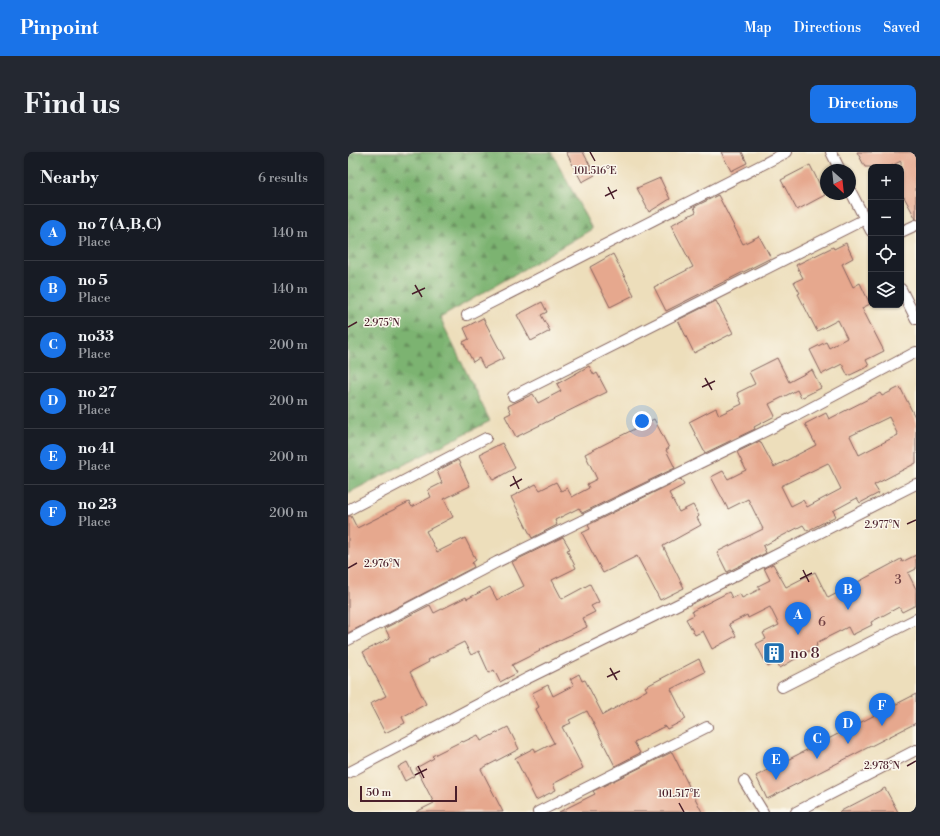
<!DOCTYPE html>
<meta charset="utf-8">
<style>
:root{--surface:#171b24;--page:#242831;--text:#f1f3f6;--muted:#9ea1a6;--line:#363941;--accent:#1a73e8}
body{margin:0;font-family:"Libre Bodoni",serif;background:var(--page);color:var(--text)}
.controls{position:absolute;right:12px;top:12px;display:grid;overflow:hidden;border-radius:8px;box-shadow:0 1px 3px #0004}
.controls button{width:36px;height:36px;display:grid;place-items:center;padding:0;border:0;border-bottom:1px solid var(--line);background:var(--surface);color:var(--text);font:20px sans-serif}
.compass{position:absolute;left:472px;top:12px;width:36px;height:36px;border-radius:50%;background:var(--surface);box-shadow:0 1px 3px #0004;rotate:153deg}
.scale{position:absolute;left:12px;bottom:10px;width:97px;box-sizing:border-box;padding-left:4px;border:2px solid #4a1f2b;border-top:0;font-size:11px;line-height:14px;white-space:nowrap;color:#4a1f2b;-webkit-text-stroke:3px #fbf7ec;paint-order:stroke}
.you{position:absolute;left:294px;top:269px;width:14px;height:14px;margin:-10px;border:3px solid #fff;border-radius:50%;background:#1a73e8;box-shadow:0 0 0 6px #1a73e833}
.badge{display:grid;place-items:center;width:26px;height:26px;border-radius:50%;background:var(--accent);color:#fff;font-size:13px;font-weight:700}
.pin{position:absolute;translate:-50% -33px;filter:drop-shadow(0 1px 2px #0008)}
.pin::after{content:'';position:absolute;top:21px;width:14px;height:12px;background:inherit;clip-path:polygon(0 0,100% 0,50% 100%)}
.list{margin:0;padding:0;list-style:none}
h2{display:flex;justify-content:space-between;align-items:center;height:52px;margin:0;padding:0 16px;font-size:17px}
h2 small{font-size:13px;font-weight:400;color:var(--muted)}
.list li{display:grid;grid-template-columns:26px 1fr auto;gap:12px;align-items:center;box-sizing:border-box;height:56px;padding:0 16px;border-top:1px solid var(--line)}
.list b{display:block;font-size:15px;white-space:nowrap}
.list p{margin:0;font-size:13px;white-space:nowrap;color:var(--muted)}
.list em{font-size:13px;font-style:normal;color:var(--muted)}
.icon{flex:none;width:22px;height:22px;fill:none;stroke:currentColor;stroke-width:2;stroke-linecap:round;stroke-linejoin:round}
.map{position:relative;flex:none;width:568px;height:660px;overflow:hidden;border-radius:8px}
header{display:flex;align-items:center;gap:24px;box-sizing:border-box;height:56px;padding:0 20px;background:var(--accent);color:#fff}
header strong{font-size:19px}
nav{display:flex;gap:22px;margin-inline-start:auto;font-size:14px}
.intro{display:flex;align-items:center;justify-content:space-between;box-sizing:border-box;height:96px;padding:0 24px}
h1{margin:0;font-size:28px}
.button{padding:10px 18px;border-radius:8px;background:var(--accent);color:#fff;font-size:14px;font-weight:700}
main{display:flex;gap:24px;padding:0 24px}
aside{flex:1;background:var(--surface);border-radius:8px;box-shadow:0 1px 3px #0004}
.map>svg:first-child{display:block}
</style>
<header>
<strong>Pinpoint</strong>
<nav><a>Map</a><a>Directions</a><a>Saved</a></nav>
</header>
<div class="intro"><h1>Find us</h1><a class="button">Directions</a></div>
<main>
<aside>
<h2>Nearby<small>6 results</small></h2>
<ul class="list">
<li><span class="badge">A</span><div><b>no 7 (A,B,C)</b><p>Place</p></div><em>140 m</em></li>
<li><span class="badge">B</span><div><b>no 5</b><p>Place</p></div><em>140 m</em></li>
<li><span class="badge">C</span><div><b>no33</b><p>Place</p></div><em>200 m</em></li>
<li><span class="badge">D</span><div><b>no 27</b><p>Place</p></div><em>200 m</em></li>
<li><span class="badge">E</span><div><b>no 41</b><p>Place</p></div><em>200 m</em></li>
<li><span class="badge">F</span><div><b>no 23</b><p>Place</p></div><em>200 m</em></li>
</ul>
</aside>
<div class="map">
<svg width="568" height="660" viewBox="0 0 568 660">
<defs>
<pattern id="forest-firs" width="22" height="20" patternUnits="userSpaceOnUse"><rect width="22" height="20" fill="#7cb371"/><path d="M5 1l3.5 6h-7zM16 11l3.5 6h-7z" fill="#68915d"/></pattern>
</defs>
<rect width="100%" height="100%" fill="#fbf7ec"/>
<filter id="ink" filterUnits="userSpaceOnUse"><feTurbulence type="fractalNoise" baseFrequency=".025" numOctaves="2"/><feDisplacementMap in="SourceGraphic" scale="8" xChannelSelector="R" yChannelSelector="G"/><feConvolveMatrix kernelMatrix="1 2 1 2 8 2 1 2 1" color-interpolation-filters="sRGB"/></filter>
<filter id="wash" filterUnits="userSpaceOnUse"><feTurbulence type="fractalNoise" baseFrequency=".012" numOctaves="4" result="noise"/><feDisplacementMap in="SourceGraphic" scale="16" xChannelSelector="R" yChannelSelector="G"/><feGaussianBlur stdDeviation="0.9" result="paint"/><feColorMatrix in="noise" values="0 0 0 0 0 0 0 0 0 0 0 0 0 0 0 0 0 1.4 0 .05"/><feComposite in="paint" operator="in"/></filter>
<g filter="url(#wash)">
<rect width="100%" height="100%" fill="#eddebb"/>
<path fill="url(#forest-firs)" stroke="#63694e" d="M0,0H204L244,77L92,166L142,269L0,341Z"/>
<g id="blocks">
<g fill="#e6a88e" fill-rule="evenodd">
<path d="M218,0H235L247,23L234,30Z"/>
<path d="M373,0H394L399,11L383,19Z"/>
<path d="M509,0H568V67L556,45L553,46V9L541,15H517Z"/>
<path d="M462,13L477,43L449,58L433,28Z"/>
<path d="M312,26L322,47L301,60L289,36Z"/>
<path d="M370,43L395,92L411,84L423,106L318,159L306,135L345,115L323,73L348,60L346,55Z"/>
<path d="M498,91L505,106L494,112L505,135L512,131L522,152L514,156L536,199L518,208L521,214L500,224L494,212L474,222L462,198L478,190L481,196L499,186L490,168L469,179L450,142L452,141L446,130L455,126L448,113L485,95L486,97Z"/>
<path d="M265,102L286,143L262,155L242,115Z"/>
<path d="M368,149L385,181L346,201L330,168Z"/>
<path d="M194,150L199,160L193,163L202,179L183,189L169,163Z"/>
<path d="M135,166L156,206L136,216L131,206L125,210L115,190L121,187L116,176Z"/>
<path d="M429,206L441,230L464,218L473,236L453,246L449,238L421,252L427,264L406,275L407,277L357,301L341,270L368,256L371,263L394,252L389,241L407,232L401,220Z"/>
<path d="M241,214L246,223L249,221L259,240L168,285L157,264L163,261L160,254L185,242L190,251L213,239L209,232Z"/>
<path d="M552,235L568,267V311L526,333L531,341L512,351L509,346L485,359L488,364L459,379L455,373L415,394L418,401L379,420L369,400L415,377L400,347L380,357L363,325L375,319L380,327L398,318L389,300L412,289L426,315L468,293L457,272L478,261L481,267L532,241L534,244ZM541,265L550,283L511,303L502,284ZM480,311L493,337L459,355L455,348L443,354L433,334Z"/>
<path d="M306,267L321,296L318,298L327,316L234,361L231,356L207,368L209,373L184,386L163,345L188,332L192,338L208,330L213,339L219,336L224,345L241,336L239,332L249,327L237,302Z"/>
<path d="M154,291L167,316L145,328L132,302Z"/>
<path d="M110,308L122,334L96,347L105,365L78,379L89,400L117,386L128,408L124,411L126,415L0,481V364H3L9,376L61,350L64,355L83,345L80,338L94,331L89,319Z"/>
<path d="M333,327L336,333L321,341L331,360L345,353L351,364L349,366L353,373L315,394L336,436L312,448L289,404L255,421L234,381L242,377L240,373Z"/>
<path d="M215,385L222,397L219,398L228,416L204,428L214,447L242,432L251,450L243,454L247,460L235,466L239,475L191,498L192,499L164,513L169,521L152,530L146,518L141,521L131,499L123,503L116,490L80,508L81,510L62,520L78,552L54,565L57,571L37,581L22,552L38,544L15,500L42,486L37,476L82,453L86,461L118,445L119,447L142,435L149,448L176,434L164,410Z"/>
<path d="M568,403V417L560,421L568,437V453L554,460L551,455L523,470L524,473L504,483L500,475L468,491L469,494L432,516L429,510L420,515L408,492L418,487L415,481L431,473L422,455L400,466L399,463L381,472L388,484L364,497L355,479L347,483L338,467L346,463L344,459L381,440L384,446L392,442L394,446L412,437L410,434L422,428L416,416L425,412L438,435L467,420L480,446L553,407L554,410Z"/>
<path d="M351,507L357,520L323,537L338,567L319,577L317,574L286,590L292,601L267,614L239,559L221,568L223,571L214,575L235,616L205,632L208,638L188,648L167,606L186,596L188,600L206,591L188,557L191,555L184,541L200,533L205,544L226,533L222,527L231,522L234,529L237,528L255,563L299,538L297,535Z"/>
<path d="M568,542V571L419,647L408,624Z"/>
<path d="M160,575L171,597L133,617L155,660H68L86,651L68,616L86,606L84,604L114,589L115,590L130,583L133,589Z"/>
<path d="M324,600L354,660H211L247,642L245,639Z"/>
<path d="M59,610L66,624L57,629L50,615Z"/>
<path d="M537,636L550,660H491L516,647Z"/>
</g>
</g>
</g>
<g filter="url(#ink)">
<use href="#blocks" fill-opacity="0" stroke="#83625d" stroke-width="1"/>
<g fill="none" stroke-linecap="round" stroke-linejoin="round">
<g stroke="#83625d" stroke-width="12">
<g id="street">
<path d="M483,0L492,18"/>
<path d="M502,38L523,79"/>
<path d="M553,80L568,73"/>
<path d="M553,137L568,167"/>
<path d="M119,163L439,0"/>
<path d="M165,244L517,67"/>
<path d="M0,358L138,286"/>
<path d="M0,488L149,410L444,266L568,200"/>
<path d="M434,535L568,467"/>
<path d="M0,621L178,527L351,442L568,332"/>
<path d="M396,629L415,660"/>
<path d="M190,660L359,575"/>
<path d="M448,660L568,598"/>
</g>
</g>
<use href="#street" stroke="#fff" stroke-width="10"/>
</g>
</g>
<path fill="none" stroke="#4a1f2b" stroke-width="1.5" d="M242,0L247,9M260,35L266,47M257,44L269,38M67,133L74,145M64,142L77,136M0,175L9,170M357,226L364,238M354,235L367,229M165,324L171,337M162,334L174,327M559,372L568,368M0,416L9,411M455,418L461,430M452,427L464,421M262,516L269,528M259,525L272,519M70,614L76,626M559,614L568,609M67,623L79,617M331,651L336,660"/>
<defs>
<g id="building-square" transform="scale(1.15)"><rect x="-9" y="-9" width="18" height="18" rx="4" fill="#1f6fb2" stroke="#fbf7ec"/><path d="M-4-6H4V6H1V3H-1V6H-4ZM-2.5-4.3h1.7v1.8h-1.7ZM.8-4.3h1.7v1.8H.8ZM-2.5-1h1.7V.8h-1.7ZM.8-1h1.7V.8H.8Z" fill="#fff"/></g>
</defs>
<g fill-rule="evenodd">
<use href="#building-square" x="426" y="501"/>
</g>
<g text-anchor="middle" stroke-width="3" stroke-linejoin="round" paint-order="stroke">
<g font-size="13" fill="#714144">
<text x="550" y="432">3</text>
<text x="474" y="474">6</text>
</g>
<g font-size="15" fill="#4a1f2b" stroke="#fbf7ec" text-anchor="start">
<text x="442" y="506">no 8</text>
</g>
</g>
<g font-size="10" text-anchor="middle" fill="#4a1f2b" stroke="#fbf7ec" stroke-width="3" stroke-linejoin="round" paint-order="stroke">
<text x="247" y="22">101.516°E</text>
<text x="34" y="174">2.975°N</text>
<text x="534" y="376">2.977°N</text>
<text x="34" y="415">2.976°N</text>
<text x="534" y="617">2.978°N</text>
<text x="331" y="645">101.517°E</text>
</g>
</svg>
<div class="controls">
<button>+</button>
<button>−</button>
<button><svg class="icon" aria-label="locate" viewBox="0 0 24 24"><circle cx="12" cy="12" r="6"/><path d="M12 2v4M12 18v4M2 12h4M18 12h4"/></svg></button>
<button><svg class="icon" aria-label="layers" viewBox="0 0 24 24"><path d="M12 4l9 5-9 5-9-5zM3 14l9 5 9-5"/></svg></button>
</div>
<svg class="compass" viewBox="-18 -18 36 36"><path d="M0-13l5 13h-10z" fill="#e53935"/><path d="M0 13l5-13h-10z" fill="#9ea1a6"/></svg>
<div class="scale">50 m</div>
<div class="you"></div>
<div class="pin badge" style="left:450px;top:483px">A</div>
<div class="pin badge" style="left:500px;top:458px">B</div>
<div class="pin badge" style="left:469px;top:607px">C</div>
<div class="pin badge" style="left:500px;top:592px">D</div>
<div class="pin badge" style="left:428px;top:628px">E</div>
<div class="pin badge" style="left:534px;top:574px">F</div>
</div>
</main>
